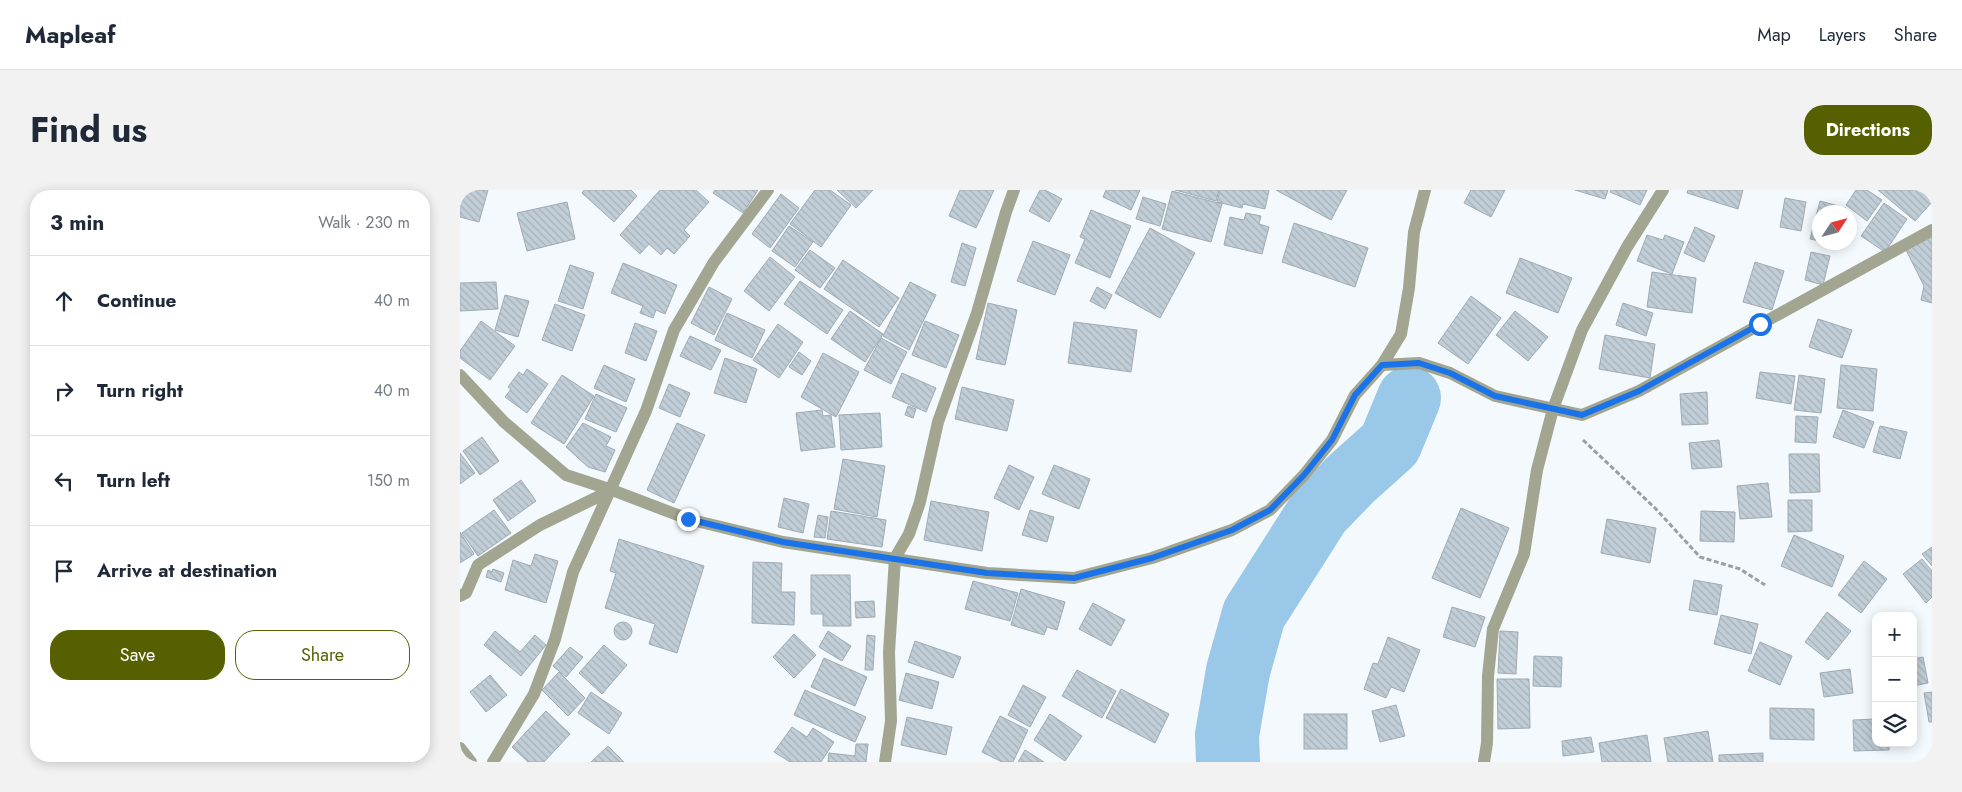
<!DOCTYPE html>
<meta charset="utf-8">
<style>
:root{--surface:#fff;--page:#f2f2f3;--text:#1f2937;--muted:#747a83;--line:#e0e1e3;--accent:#576000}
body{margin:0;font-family:Jost,sans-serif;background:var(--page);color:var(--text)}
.controls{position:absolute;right:15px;bottom:15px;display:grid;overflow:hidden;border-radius:10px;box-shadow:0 2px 12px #0003}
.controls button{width:45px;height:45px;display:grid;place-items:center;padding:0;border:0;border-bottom:1px solid var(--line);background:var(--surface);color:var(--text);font:25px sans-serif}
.compass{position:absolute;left:1352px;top:15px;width:45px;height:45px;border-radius:50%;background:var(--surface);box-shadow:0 2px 12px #0003;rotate:54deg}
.stop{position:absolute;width:15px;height:15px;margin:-11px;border:4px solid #1a73e8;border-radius:50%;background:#fff}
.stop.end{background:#1a73e8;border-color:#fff;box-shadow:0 1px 5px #0008}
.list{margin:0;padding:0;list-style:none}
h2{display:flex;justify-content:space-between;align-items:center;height:65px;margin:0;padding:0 20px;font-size:21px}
h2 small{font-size:16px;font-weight:400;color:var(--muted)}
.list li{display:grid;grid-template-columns:32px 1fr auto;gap:15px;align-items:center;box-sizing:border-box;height:90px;padding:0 20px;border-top:1px solid var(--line)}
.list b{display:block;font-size:19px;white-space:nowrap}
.list em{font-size:16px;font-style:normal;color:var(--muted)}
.actions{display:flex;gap:10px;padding:15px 20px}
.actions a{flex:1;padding:11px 0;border:1px solid var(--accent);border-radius:20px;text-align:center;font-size:18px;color:var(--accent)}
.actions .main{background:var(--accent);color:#fff}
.icon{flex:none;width:28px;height:28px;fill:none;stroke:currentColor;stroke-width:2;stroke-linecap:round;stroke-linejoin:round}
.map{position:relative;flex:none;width:1472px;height:572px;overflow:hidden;border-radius:20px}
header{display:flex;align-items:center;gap:30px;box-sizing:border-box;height:70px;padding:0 25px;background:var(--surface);border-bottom:1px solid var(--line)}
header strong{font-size:24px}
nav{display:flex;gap:28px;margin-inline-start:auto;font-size:18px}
.intro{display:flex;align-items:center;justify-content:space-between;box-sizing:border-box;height:120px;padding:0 30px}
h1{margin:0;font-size:35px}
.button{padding:12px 22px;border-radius:20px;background:var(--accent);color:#fff;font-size:18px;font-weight:700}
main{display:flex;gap:30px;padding:0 30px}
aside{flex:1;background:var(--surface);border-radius:20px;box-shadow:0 2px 12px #0003}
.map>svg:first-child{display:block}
</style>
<header>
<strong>Mapleaf</strong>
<nav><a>Map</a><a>Layers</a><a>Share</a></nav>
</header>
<div class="intro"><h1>Find us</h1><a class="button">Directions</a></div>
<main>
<aside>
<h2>3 min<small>Walk · 230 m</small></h2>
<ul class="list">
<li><svg class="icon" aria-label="ahead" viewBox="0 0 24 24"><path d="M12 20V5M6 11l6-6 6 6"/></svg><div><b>Continue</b></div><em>40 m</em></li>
<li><svg class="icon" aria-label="right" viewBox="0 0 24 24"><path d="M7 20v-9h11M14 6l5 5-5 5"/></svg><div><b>Turn right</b></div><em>40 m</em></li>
<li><svg class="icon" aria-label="left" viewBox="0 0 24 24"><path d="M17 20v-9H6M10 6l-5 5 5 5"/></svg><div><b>Turn left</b></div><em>150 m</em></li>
<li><svg class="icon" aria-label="arrive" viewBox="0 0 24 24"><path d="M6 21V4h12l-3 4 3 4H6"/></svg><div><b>Arrive at destination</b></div></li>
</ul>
<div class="actions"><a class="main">Save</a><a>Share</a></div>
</aside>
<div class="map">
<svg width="1472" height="572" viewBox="0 0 1472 572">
<defs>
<pattern id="building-back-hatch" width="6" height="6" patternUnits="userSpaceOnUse" patternTransform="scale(1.25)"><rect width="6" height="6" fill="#c1ced7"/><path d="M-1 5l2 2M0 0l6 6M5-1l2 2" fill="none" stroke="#a6b1b9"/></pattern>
</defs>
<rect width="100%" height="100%" fill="#f4f9fd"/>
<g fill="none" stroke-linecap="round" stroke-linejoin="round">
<path stroke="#9ac8e9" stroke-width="64" d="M768,572L767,545L778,481L794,424L859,322L891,289L930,254L949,208"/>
</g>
<g fill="url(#building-back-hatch)" stroke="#9fabb4">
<path d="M0,0H28L19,32L0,27Z"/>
<path d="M124,0H171L177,6L154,32L122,3Z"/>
<path d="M200,0H236L249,12L224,40L230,46L214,64L207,58L201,65L189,54L180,64L160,45Z"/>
<path d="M255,0H298L283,23L253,3Z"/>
<path d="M355,0H370L391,15L361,57L330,34Z"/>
<path d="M377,0H413L396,18Z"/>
<path d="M500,0H534L516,38L489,26Z"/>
<path d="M580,0H585L602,9L589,32L569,21Z"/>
<path d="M646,0H680L671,20L643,7Z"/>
<path d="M715,0H759L756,11Z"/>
<path d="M760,0H809L805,19L783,14L782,18L757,12Z"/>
<path d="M816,0H887L871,30Z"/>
<path d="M1011,0H1045L1031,27L1004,13Z"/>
<path d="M1115,0H1148L1145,9Z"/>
<path d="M1151,0H1187L1180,15L1150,2Z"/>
<path d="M1228,0H1283L1278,19L1227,3Z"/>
<path d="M1396,0H1407L1422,10L1407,31L1386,15Z"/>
<path d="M1418,0H1472V12L1455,31Z"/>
<path d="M712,1L762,14L751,52L702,39Z"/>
<path d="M321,4L339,18L310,58L292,44Z"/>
<path d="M683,7L706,14L700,36L676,29Z"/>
<path d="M1325,8L1346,12L1341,41L1320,37Z"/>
<path d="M1360,11L1386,18L1385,22H1360V51L1350,49Z"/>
<path d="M107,12L115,49L67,61L57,23Z"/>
<path d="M1424,13L1447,29L1425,62L1401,46Z"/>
<path d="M631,20L671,36L650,88L615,73L625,49L620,47Z"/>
<path d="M786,23L801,26L799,34L809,37L802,64L764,55L770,27L784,30Z"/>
<path d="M834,33L908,58L895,97L822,72Z"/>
<path d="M329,36L353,52L335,77L312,61Z"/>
<path d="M1235,37L1255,46L1244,72L1224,63Z"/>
<path d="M690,38L735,63L700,128L655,103Z"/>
<path d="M1187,45L1203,50L1205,45L1224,52L1212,84L1177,71Z"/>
<path d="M1472,47V113L1461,110L1464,96L1446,60Z"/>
<path d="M573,51L610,65L595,105L557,91Z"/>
<path d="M502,53L516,58L505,96L491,92Z"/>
<path d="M350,60L375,78L360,98L335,80Z"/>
<path d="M1351,62L1370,66L1363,95L1345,90Z"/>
<path d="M310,67L335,87L309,121L284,101Z"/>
<path d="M1060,68L1112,88L1098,123L1046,103Z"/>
<path d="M383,70L439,108L419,137L364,99Z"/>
<path d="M1295,72L1324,81L1312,120L1283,112Z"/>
<path d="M163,73L217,95L205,124L196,120L193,128L180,123L183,116L151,103Z"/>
<path d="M110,75L134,83L123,119L98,111Z"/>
<path d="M1192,82L1236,88L1232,123L1187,117Z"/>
<path d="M340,91L383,120L367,144L324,114Z"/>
<path d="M36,92L38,119L0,121V93Z"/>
<path d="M450,92L476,105L449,160L423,146Z"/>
<path d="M249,97L272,109L254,145L231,133Z"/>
<path d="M637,97L652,105L645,119L630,111Z"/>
<path d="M45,105L69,111L58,147L35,140Z"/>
<path d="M1011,106L1041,128L1008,174L978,153Z"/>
<path d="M528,113L557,120L545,175L516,169Z"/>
<path d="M1163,113L1193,123L1186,146L1156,135Z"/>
<path d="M95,114L125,125L112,161L82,150Z"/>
<path d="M390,121L423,144L405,172L371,149Z"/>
<path d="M1055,121L1088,147L1068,171L1036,145Z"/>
<path d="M267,123L305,140L292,168L255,150Z"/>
<path d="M1358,129L1392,140L1382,168L1349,157Z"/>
<path d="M21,131L55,156L30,190L0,168V161Z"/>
<path d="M465,131L499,145L486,178L452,165Z"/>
<path d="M614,132L677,140L671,182L608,173Z"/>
<path d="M175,133L197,141L186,171L165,163Z"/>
<path d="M318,134L343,152L319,188L293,170Z"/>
<path d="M1145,145L1195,154L1190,188L1139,179Z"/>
<path d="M230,146L261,160L251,180L220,166Z"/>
<path d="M421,148L447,162L431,194L404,180Z"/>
<path d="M339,162L351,171L342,185L329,177Z"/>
<path d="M363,163L399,182L376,227L341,207Z"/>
<path d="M265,168L297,179L286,213L254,203Z"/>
<path d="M144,175L175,189L166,212L134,198Z"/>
<path d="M1381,175L1417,179L1413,221L1377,218Z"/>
<path d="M67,179L88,194L67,223L45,207L51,199L48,197L59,182L63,185Z"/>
<path d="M1300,182L1335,186L1331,214L1296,208Z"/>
<path d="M442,183L476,198L466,222L432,207Z"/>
<path d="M102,185L134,206L104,254L71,233Z"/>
<path d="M1339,185L1365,189L1361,223L1334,220Z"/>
<path d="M209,194L230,203L220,227L199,218Z"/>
<path d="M502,197L554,210L547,241L495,229Z"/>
<path d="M1247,202L1248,234L1222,235L1220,204Z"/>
<path d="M136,204L167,218L156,242L125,229Z"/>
<path d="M448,216L456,219L453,228L445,225Z"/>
<path d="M362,220L363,226L371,225L375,257L341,261L336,223Z"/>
<path d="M1383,220L1414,232L1404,258L1373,247Z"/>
<path d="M420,223L422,257L381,260L379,225Z"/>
<path d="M1336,226L1358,227L1356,253L1335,252Z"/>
<path d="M123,233L151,247L146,256L155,260L145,282L128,277L106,257Z"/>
<path d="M217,233L245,245L214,313L187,300Z"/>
<path d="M1420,236L1447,242L1440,269L1413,262Z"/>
<path d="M22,247L39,271L20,285L3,261Z"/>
<path d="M1259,250L1262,277L1232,279L1229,253Z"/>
<path d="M0,263L15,283L0,294Z"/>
<path d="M1329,264H1359L1360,302L1330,303Z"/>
<path d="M383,269L425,276L417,327L374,319Z"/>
<path d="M549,275L574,287L559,320L534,308Z"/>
<path d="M594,275L630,289L619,319L582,304Z"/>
<path d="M61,290L76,311L48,331L33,310Z"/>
<path d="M1308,293L1312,327L1280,329L1277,296Z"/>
<path d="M324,308L349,314L343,343L318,337Z"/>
<path d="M1328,310H1352V341L1328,342Z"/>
<path d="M471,311L529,322L522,361L464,350Z"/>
<path d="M1001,318L1049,338L1020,408L972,388Z"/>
<path d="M34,320L51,343L18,366L2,343Z"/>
<path d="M570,320L594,327L587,352L562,345Z"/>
<path d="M371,321L426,330L422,357L367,349Z"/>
<path d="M1241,321L1275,322L1274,352L1240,351Z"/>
<path d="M358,325L368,327L365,348L354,347Z"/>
<path d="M1147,329L1196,338L1190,373L1141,363Z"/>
<path d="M0,342L14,364L0,373Z"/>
<path d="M1334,345L1384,366L1372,397L1321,376Z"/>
<path d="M159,349L244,376L217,463L189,454L195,434L145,418L156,383L150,381Z"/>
<path d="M1472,357V376L1462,364Z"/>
<path d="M75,364L98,371L86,413L45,400L53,370L71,376Z"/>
<path d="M1462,369L1472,381V407L1466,413L1443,384Z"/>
<path d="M1404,371L1427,389L1401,423L1378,405Z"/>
<path d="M293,372L322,373L321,402H335L334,435L292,433Z"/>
<path d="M33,379L44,383L41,392L26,387L28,380L32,382Z"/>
<path d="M351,385H390L391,436H363V424H351Z"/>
<path d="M1234,390L1262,395L1257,425L1229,420Z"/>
<path d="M513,391L558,403L550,431L505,419Z"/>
<path d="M561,399L605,412L597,440L587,437L584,445L551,435Z"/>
<path d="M414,411L415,427L396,428L395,412Z"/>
<path d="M633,413L665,430L651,456L619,439Z"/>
<path d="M992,417L1025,427L1015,457L983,447Z"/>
<path d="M1367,422L1391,441L1368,470L1345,452Z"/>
<path d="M1261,425L1298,434L1291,464L1254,454Z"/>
<circle cx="163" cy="441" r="9"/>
<path d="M35,441L60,462L75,445L86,455L61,486L24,455Z"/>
<path d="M368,441L391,456L382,471L359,457Z"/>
<path d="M1040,441L1058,442L1056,484L1038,483Z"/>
<path d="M334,444L356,465L334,488L313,467Z"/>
<path d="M407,445L415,446L413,480H405Z"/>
<path d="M928,447L960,460L944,502L931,497L926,508L904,499L913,473L918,474Z"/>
<path d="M455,451L501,467L493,488L448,472Z"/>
<path d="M1300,452L1332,466L1320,495L1288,481Z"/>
<path d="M144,455L167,475L142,504L119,483Z"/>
<path d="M110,457L123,467L106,487L93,476Z"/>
<path d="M1074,466L1102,467L1101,497L1073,496Z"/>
<path d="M1463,467L1468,493L1453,496V469Z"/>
<path d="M364,468L407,487L395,516L351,497Z"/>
<path d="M1390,479L1393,503L1364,507L1360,483Z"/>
<path d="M617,480L656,501L642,528L602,506Z"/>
<path d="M99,482L125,508L108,526L82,500Z"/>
<path d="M446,483L479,492L472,519L439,510Z"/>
<path d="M30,485L47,505L26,522L10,502Z"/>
<path d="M1037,489H1069L1070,538L1038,539Z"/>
<path d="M563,495L586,507L570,537L548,525Z"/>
<path d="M661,499L709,524L695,553L646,528Z"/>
<path d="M345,500L406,527L395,552L334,525Z"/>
<path d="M131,502L162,523L149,544L118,523Z"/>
<path d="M1472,502V532H1469L1464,503Z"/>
<path d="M936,515L945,546L920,552L912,521Z"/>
<path d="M1310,518L1354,519V550L1310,549Z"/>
<path d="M86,521L110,544L84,572H68L52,557Z"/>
<path d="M590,524L622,546L605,571L574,550Z"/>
<rect x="844" y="524" width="43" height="35"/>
<path d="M540,526L568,540L553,572H542L522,562Z"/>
<path d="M447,527L492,537L486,565L441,555Z"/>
<path d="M1416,529V553H1429V560L1394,561L1393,530Z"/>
<path d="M332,537L347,547L353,538L374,552L361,572H330L314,562Z"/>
<path d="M1248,541L1253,572H1208L1204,548Z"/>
<path d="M1187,545L1191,572H1142L1139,553Z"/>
<path d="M1131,547L1134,562L1103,566L1102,551Z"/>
<path d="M396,554H408L406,572H368L369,563L395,566Z"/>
<path d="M148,556L164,572H131Z"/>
<path d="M565,560L584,572H558Z"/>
<path d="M1303,563V572H1259V565Z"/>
</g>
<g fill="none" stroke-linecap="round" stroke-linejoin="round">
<path stroke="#9a9fa2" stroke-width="3" stroke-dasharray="5 2.5" stroke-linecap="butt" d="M1123,250L1195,318L1240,367L1280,379L1305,395"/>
<g stroke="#a2a691" stroke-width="12">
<path d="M922,175L959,173L990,183L1035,206L1122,225L1179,201L1472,40"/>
<path d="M0,185L44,232L106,285L152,300L228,329L323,352L527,383L614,388L692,368L772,340L810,320L844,285L872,250L895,205L922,175L941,144L949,98L954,42L965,0"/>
<path d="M0,406L6,403L18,375L80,335L152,300"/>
<path d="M0,558L11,572"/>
<path d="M33,572L74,504L95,449L113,382L186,221L214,140L254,72L308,0"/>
<path d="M425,572L431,531L429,462L435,368L449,344L460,312L478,232L517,123L546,22L554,0"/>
<path d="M1024,572L1027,553L1028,486L1033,439L1064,364L1077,280L1093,219L1122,140L1167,57L1203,0"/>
</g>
</g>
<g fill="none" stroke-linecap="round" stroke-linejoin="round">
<path stroke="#1a73e8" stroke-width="6" d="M228,329L323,352L527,383L614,388L692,368L772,340L810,320L844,285L872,250L895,205L922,175L959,173L990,183L1035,206L1122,225L1179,201L1300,134"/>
</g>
</svg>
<div class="controls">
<button>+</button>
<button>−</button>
<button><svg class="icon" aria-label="layers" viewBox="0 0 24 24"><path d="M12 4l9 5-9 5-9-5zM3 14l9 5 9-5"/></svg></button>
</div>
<svg class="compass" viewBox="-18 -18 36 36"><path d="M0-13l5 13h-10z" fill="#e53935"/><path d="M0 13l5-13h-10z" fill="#747a83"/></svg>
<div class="stop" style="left:1300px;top:134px"></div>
<div class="stop end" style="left:228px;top:329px"></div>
</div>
</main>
